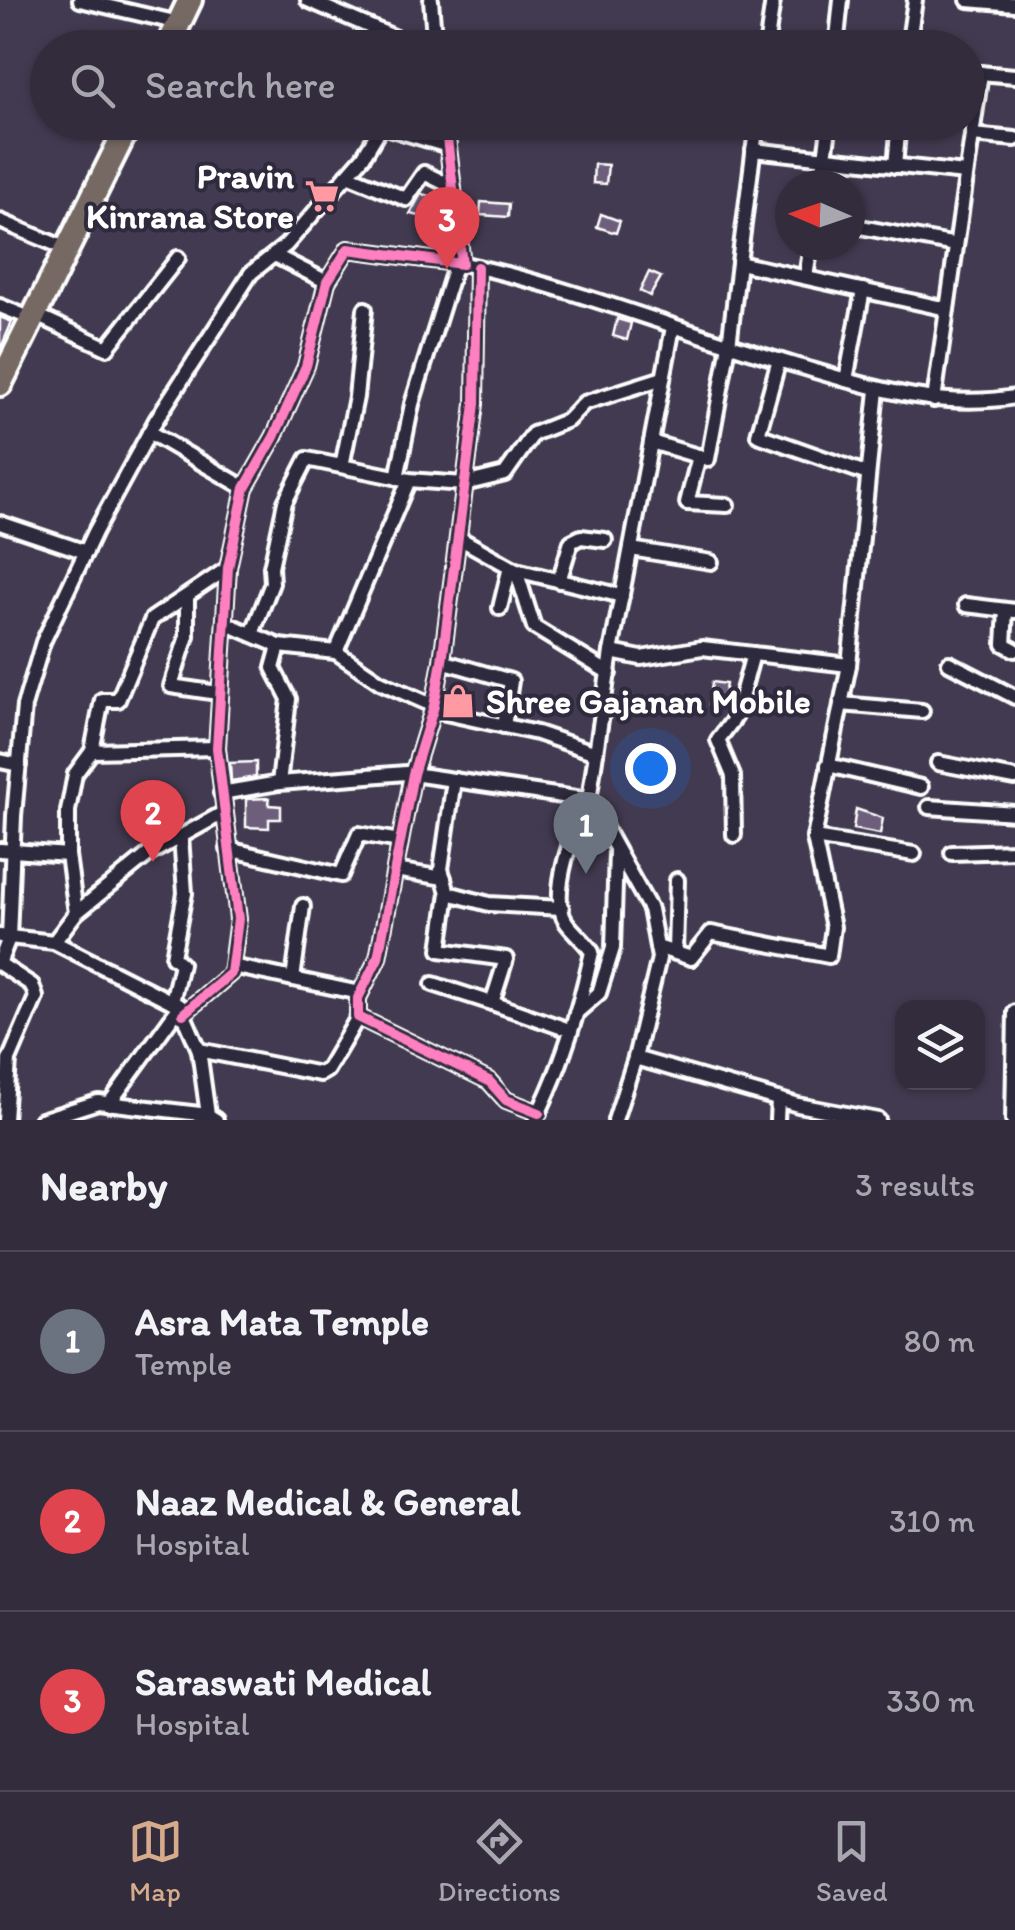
<!DOCTYPE html>
<style>
:root{--surface:#322c3c;--page:#3d3847;--text:#f1f3f6;--muted:#a8a7af;--line:#4d4856;--accent:#d6ab8b}
body{margin:0;font-family:Itim,sans-serif;background:var(--page);color:var(--text)}
.controls{position:absolute;right:30px;bottom:30px;display:grid;overflow:hidden;border-radius:20px;box-shadow:0 2px 8px #0004}
.controls button{width:90px;height:90px;display:grid;place-items:center;padding:0;border:0;border-bottom:2px solid var(--line);background:var(--surface);color:var(--text);font:50px sans-serif}
.compass{position:absolute;left:775px;top:170px;width:90px;height:90px;border-radius:50%;background:var(--surface);box-shadow:0 2px 8px #0004;rotate:272deg}
.you{position:absolute;left:650px;top:768px;width:35px;height:35px;margin:-25px;border:8px solid #fff;border-radius:50%;background:#1a73e8;box-shadow:0 0 0 15px #1a73e833}
.badge{display:grid;place-items:center;width:65px;height:65px;border-radius:50%;background:var(--accent);color:#fff;font-size:32px;font-weight:700}
.pin{position:absolute;translate:-50% -82px;filter:drop-shadow(0 2px 5px #0008)}
.pin::after{content:'';position:absolute;top:52px;width:35px;height:30px;background:inherit;clip-path:polygon(0 0,100% 0,50% 100%)}
.list{margin:0;padding:0;list-style:none}
h2{display:flex;justify-content:space-between;align-items:center;height:130px;margin:0;padding:0 40px;font-size:42px}
h2 small{font-size:32px;font-weight:400;color:var(--muted)}
.list li{display:grid;grid-template-columns:65px 1fr auto;gap:30px;align-items:center;box-sizing:border-box;height:180px;padding:0 40px;border-top:2px solid var(--line)}
.list b{display:block;font-size:38px;white-space:nowrap}
.list p{margin:0;font-size:32px;white-space:nowrap;color:var(--muted)}
.list em{font-size:32px;font-style:normal;color:var(--muted)}
.icon{flex:none;width:55px;height:55px;fill:none;stroke:currentColor;stroke-width:2;stroke-linecap:round;stroke-linejoin:round}
.map{position:relative;flex:none;width:1015px;height:1120px;overflow:hidden}
.search{position:absolute;background:var(--surface);box-shadow:0 2px 8px #0004;left:30px;right:30px;top:30px;height:110px;display:flex;align-items:center;gap:25px;box-sizing:border-box;padding:0 35px;border-radius:55px;color:var(--muted);font-size:38px}
.sheet{height:670px;background:var(--surface)}
nav{display:flex;justify-content:space-around;align-items:center;box-sizing:border-box;height:140px;border-top:2px solid var(--line);background:var(--surface);font-size:28px;color:var(--muted)}
nav a{display:grid;justify-items:center;gap:5px}
nav .on{color:var(--accent)}
.map>svg:first-child{display:block}
</style>
<div class="map">
<svg width="1015" height="1120" viewBox="0 0 1015 1120">
<rect width="100%" height="100%" fill="#423a50"/>
<filter id="ink" filterUnits="userSpaceOnUse"><feTurbulence type="fractalNoise" baseFrequency=".01" numOctaves="2"/><feDisplacementMap in="SourceGraphic" scale="20" xChannelSelector="R" yChannelSelector="G"/><feConvolveMatrix kernelMatrix="1 2 1 2 8 2 1 2 1" color-interpolation-filters="sRGB"/></filter>
<g filter="url(#ink)">
<g fill="#6d5f7b" stroke="#fff" stroke-width="2.5">
<path d="M594,164L608,165L606,184L593,183Z"/>
<path d="M421,194L444,199L447,222L410,214Z"/>
<path d="M481,202L509,204L508,217L480,215Z"/>
<path d="M601,214L620,221L616,233L597,227Z"/>
<path d="M649,272L661,277L650,296L640,291Z"/>
<path d="M0,317L12,322L0,350Z"/>
<path d="M617,319L631,323L627,340L613,336Z"/>
<path d="M712,682L726,684L722,706L709,704Z"/>
<path d="M256,762V777L231,781L230,763Z"/>
<path d="M269,798V805L281,806V819H269V828L246,827V799Z"/>
<path d="M856,809L883,818L880,834L853,829Z"/>
</g>
<g fill="none" stroke-linecap="round" stroke-linejoin="round">
<g stroke="#fff" stroke-width="20">
<g id="minor">
<path d="M80,0L179,23"/>
<path d="M308,0L419,48"/>
<path d="M431,0L435,48"/>
<path d="M968,0L1015,4"/>
<path d="M766,48L773,0"/>
<path d="M836,48L841,0"/>
<path d="M908,48L915,0"/>
<path d="M968,72L1015,76"/>
<path d="M368,122L448,146"/>
<path d="M757,122L739,263L947,309"/>
<path d="M972,135L1015,139"/>
<path d="M753,150L965,173"/>
<path d="M895,166L899,122"/>
<path d="M347,175L406,199L424,173L453,187"/>
<path d="M821,185L830,122"/>
<path d="M0,221L67,249"/>
<path d="M850,225L956,245"/>
<path d="M274,255L327,282"/>
<path d="M469,265C581,290 688,334 798,366C870,387 939,410 1015,397"/>
<path d="M477,267L475,404L442,661L434,706L413,774L378,958L358,998V1017L489,1081L506,1100L539,1113"/>
<path d="M806,277L811,245"/>
<path d="M0,306L32,319"/>
<path d="M34,314L107,348L178,258"/>
<path d="M779,360L758,435L868,474"/>
<path d="M846,380L863,290"/>
<path d="M934,400L981,73"/>
<path d="M149,432L245,488"/>
<path d="M651,442L708,459L729,345L739,263"/>
<path d="M699,456L687,503L727,505"/>
<path d="M342,466L356,397L365,309"/>
<path d="M397,478L412,404L456,263"/>
<path d="M0,523L86,552"/>
<path d="M459,538L516,570L534,627L609,673"/>
<path d="M631,549L711,562"/>
<path d="M516,570L622,596"/>
<path d="M559,581L571,542L581,537L605,540"/>
<path d="M187,597V636L171,686L218,693"/>
<path d="M966,605L1015,611"/>
<path d="M500,608L510,567"/>
<path d="M1006,610L1004,644L1015,650"/>
<path d="M225,623L279,646L273,668L289,699L279,783"/>
<path d="M252,634L272,583L271,567L285,502L307,459L409,480L464,484L505,474L533,434L568,420L584,403L663,378"/>
<path d="M279,646L336,652L409,480"/>
<path d="M336,652L380,682L434,706"/>
<path d="M611,652L641,658L702,648L849,665"/>
<path d="M442,661L511,681L504,726"/>
<path d="M949,663L1015,697"/>
<path d="M841,704L922,711"/>
<path d="M432,710L537,733L596,753"/>
<path d="M92,751L217,748"/>
<path d="M0,761L19,765"/>
<path d="M938,763L1015,778"/>
<path d="M828,765L921,787"/>
<path d="M454,780L441,869L448,893L440,950L506,959L492,1003L569,1030"/>
<path d="M221,793L279,783L406,773L589,800C574,826 548,894 566,922C573,932 584,940 592,952C580,1006 561,1069 536,1118"/>
<path d="M929,807L1015,813"/>
<path d="M734,835L733,776L718,740L736,716L753,654"/>
<path d="M814,838L914,854"/>
<path d="M228,849L341,875L359,834L400,841"/>
<path d="M0,850L68,855"/>
<path d="M952,853L1015,851"/>
<path d="M395,870L444,878"/>
<path d="M448,893L489,904L562,908"/>
<path d="M76,913L149,854L223,813"/>
<path d="M0,936L54,942L180,1006L199,1050L208,1115"/>
<path d="M54,942L76,913L68,855V811L75,774L92,751L102,700H118L152,619L228,568"/>
<path d="M657,947L691,958L711,933L829,956L833,927L814,838L849,665L877,390"/>
<path d="M675,952L677,880"/>
<path d="M0,961L9,938L14,816L24,706L43,642L95,532L156,420L251,273L286,245L363,157L384,122"/>
<path d="M0,964L32,985L36,997L9,1060L5,1120"/>
<path d="M232,966L360,993"/>
<path d="M293,979L303,906"/>
<path d="M433,984L492,1003"/>
<path d="M172,1002L181,964L173,957L185,893L181,836"/>
<path d="M576,1013L599,993L613,948L616,851"/>
<path d="M183,1014L231,973L238,919L217,748L228,568L245,488L274,437L306,366L327,282L348,249L462,264L445,122"/>
<path d="M199,1050L320,1074L327,1070L358,1017"/>
<path d="M635,1058L798,1105L878,1120"/>
<path d="M109,1104L180,1006"/>
<path d="M41,1120L98,1102L208,1115L216,1120"/>
<path d="M615,1120L635,1058L659,958L650,909L589,800L611,652L673,327"/>
<path d="M777,1120L778,1099"/>
<path d="M1013,1120L1015,1012"/>
</g>
</g>
<g stroke="#fff" stroke-width="30">
<g id="trunk">
<path d="M167,48L190,0"/>
<path d="M0,384L130,122"/>
</g>
</g>
<use href="#minor" stroke="#2f2a3d" stroke-width="12"/>
<use href="#trunk" stroke="#766964" stroke-width="22"/>
<g stroke="#2f2a3d" stroke-width="16">
<g id="cycleway">
<path d="M477,267L475,404L442,661L434,706L413,774L378,958L358,998V1017L489,1081L506,1100L539,1113"/>
<path d="M183,1014L231,973L238,919L217,748L228,568L245,488L274,437L306,366L327,282L348,249L462,264L445,122"/>
</g>
</g>
<use href="#cycleway" stroke="#ff80c0" stroke-width="10"/>
</g>
</g>
<defs>
<g id="supermarket-bare" transform="scale(2.7)"><path d="M-6-5.5h2.5l.6 2H6L4.5 2H-2.5L-4.4-4H-6ZM-1.5 3.2a1.3 1.3 0 1 0 .1 0ZM3 3.2a1.3 1.3 0 1 0 .1 0Z" fill="#ff9aa2" stroke="#2f2a3d" stroke-width="2.5" paint-order="stroke"/></g>
<g id="shop-bare" transform="scale(2.7)"><path d="M-5-2.5h2.3a2.7 3.5 0 0 1 5.4 0H5L5.5 6h-11ZM-1.5-2.5h3a1.5 2.3 0 0 0-3 0Z" fill="#ff9aa2" stroke="#2f2a3d" stroke-width="2.5" paint-order="stroke"/></g>
</defs>
<g fill-rule="evenodd">
<use href="#supermarket-bare" x="322" y="196"/>
<use href="#shop-bare" x="458" y="701"/>
</g>
<g text-anchor="middle" stroke-width="8" stroke-linejoin="round" paint-order="stroke">
<g font-size="35" font-weight="bold" fill="#fff" stroke="#2f2a3d" text-anchor="end">
<text x="294" y="188">Pravin<tspan x="294" dy="40">Kinrana Store</tspan></text>
<text x="486" y="713" text-anchor="start">Shree Gajanan Mobile</text>
</g>
</g>
</svg>
<div class="controls">
<button><svg class="icon" aria-label="layers" viewBox="0 0 24 24"><path d="M12 4l9 5-9 5-9-5zM3 14l9 5 9-5"/></svg></button>
</div>
<svg class="compass" viewBox="-18 -18 36 36"><path d="M0-13l5 13h-10z" fill="#e53935"/><path d="M0 13l5-13h-10z" fill="#a8a7af"/></svg>
<div class="you"></div>
<div class="pin badge" style="left:586px;top:874px;background:#6b7280">1</div>
<div class="pin badge" style="left:153px;top:862px;background:#e0444e">2</div>
<div class="pin badge" style="left:447px;top:269px;background:#e0444e">3</div>
<div class="search"><svg class="icon" aria-label="search" viewBox="0 0 24 24"><circle cx="10" cy="10" r="6"/><path d="M15 15l6 6"/></svg>Search here</div>
</div>
<section class="sheet">
<h2>Nearby<small>3 results</small></h2>
<ul class="list">
<li><span class="badge" style="background:#6b7280">1</span><div><b>Asra Mata Temple</b><p>Temple</p></div><em>80 m</em></li>
<li><span class="badge" style="background:#e0444e">2</span><div><b>Naaz Medical &amp; General</b><p>Hospital</p></div><em>310 m</em></li>
<li><span class="badge" style="background:#e0444e">3</span><div><b>Saraswati Medical</b><p>Hospital</p></div><em>330 m</em></li>
</ul>
</section>
<nav>
<a class="on"><svg class="icon" aria-label="map" viewBox="0 0 24 24"><path d="M3 6l6-2 6 2 6-2v14l-6 2-6-2-6 2zM9 4v14M15 6v14"/></svg>Map</a>
<a><svg class="icon" aria-label="directions" viewBox="0 0 24 24"><path d="M12 3l9 9-9 9-9-9zM9 14v-3h6M13 9l2 2-2 2"/></svg>Directions</a>
<a><svg class="icon" aria-label="saved" viewBox="0 0 24 24"><path d="M7 4h10v16l-5-4-5 4z"/></svg>Saved</a>
</nav>
